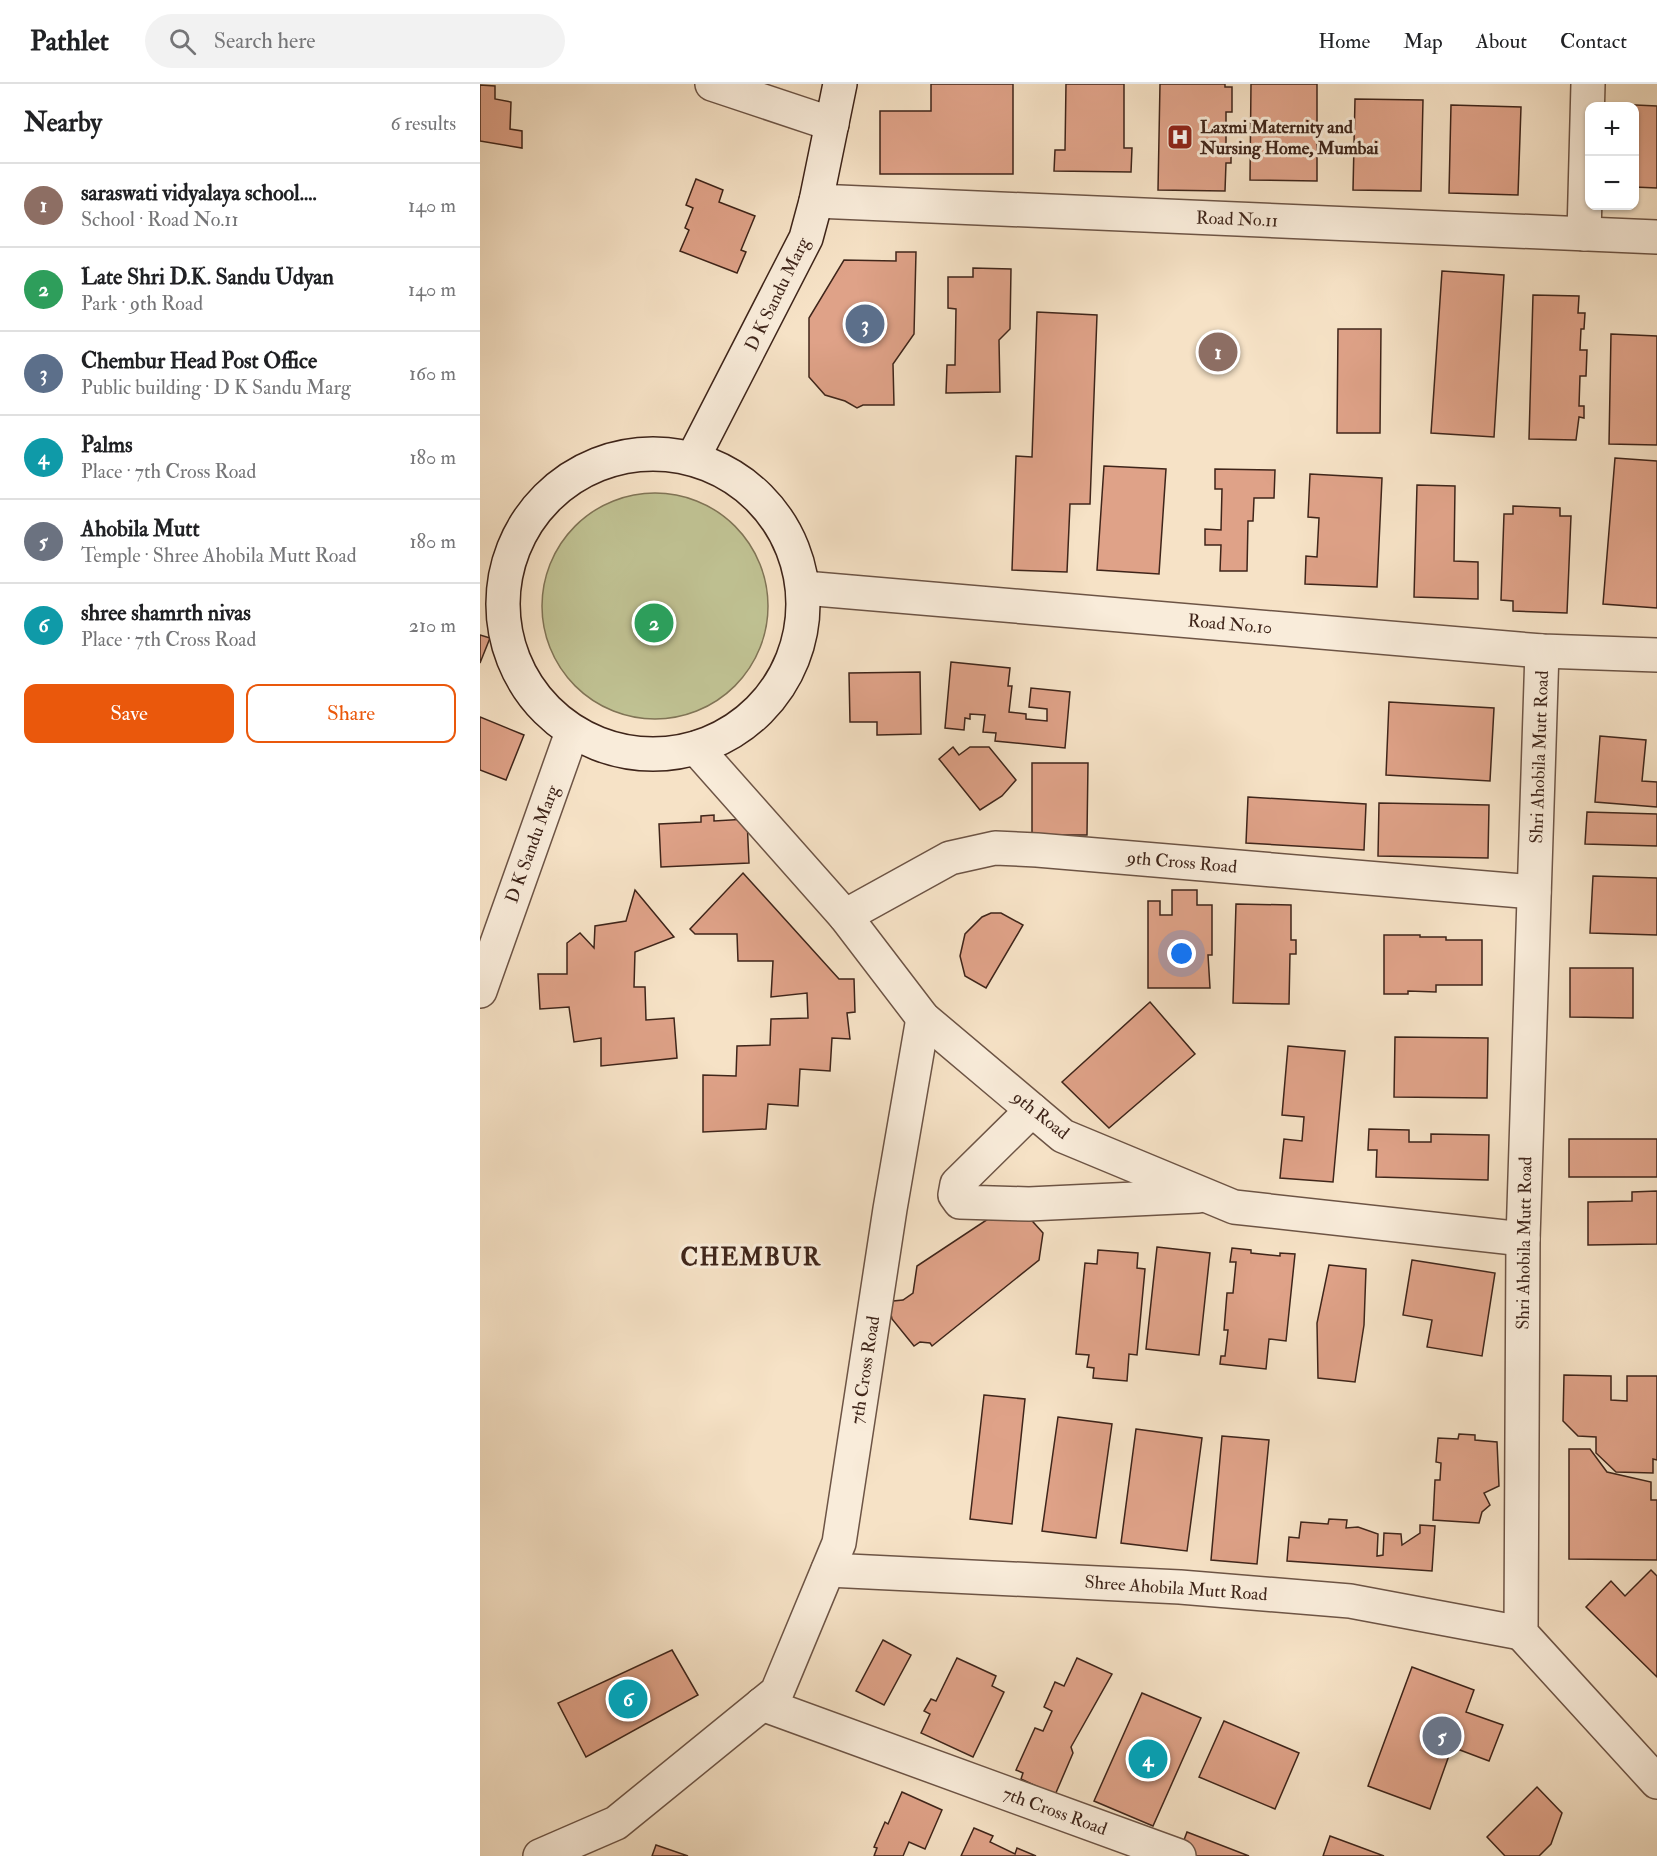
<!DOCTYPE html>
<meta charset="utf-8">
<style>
:root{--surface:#fff;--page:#f2f2f2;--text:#202124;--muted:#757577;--line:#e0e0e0;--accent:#ea580c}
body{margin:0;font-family:"IM FELL Double Pica",serif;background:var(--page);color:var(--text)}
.controls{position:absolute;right:18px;top:18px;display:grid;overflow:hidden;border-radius:12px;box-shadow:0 2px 4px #0004}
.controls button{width:54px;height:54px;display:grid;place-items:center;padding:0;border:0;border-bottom:2px solid var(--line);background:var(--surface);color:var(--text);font:30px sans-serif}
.you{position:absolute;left:702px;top:870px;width:21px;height:21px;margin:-15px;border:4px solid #fff;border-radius:50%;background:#1a73e8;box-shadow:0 0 0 9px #1a73e833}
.badge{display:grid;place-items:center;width:39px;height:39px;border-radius:50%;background:var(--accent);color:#fff;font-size:20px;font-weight:700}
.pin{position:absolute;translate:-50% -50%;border:3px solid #fff;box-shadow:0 2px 6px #0006}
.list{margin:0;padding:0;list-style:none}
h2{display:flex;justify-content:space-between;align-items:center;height:78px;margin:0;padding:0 24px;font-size:26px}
h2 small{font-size:20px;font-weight:400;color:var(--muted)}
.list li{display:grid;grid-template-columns:39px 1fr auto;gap:18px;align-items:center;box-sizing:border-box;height:84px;padding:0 24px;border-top:2px solid var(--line)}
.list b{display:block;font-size:22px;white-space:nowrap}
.list p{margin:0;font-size:20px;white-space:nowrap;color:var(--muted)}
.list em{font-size:20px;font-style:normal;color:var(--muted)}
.actions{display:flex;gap:12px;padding:18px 24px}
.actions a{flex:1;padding:14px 0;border:2px solid var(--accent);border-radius:12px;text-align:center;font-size:21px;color:var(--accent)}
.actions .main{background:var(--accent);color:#fff}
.icon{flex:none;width:33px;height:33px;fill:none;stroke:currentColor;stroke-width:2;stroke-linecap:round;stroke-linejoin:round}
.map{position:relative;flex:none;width:1177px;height:1772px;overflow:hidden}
header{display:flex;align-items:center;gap:36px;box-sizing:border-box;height:84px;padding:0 30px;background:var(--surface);border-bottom:2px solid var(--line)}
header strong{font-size:28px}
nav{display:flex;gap:33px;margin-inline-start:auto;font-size:21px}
.search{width:420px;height:54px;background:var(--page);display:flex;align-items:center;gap:15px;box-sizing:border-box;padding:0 21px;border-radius:33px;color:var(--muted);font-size:22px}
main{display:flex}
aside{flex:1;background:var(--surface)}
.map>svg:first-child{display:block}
</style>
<header>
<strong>Pathlet</strong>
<div class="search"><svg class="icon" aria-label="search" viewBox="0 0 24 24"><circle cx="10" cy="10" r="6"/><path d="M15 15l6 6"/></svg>Search here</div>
<nav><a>Home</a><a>Map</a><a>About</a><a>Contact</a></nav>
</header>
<main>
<aside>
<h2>Nearby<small>6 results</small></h2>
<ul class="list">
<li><span class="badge" style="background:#8d6e63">1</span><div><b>saraswati vidyalaya school....</b><p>School · Road No.11</p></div><em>140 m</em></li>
<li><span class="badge" style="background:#2e9e5b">2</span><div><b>Late Shri D.K. Sandu Udyan</b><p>Park · 9th Road</p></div><em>140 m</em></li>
<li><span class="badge" style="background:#5c6f8a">3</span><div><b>Chembur Head Post Office</b><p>Public building · D K Sandu Marg</p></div><em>160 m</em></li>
<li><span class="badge" style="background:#0f9aa8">4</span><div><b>Palms</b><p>Place · 7th Cross Road</p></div><em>180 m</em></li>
<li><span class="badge" style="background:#6b7280">5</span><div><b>Ahobila Mutt</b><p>Temple · Shree Ahobila Mutt Road</p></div><em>180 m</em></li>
<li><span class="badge" style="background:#0f9aa8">6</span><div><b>shree shamrth nivas</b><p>Place · 7th Cross Road</p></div><em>210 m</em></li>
</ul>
<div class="actions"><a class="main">Save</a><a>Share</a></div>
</aside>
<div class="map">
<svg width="1177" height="1772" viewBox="0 0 1177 1772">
<rect width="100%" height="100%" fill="#f6e2c6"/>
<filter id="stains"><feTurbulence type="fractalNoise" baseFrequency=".00333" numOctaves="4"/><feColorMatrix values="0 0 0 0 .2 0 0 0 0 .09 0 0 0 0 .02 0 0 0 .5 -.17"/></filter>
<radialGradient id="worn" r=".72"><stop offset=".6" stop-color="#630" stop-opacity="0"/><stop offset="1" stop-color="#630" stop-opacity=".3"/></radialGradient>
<circle fill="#c0c293" stroke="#807456" stroke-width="1.5" cx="175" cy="522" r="113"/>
<g fill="#dfa288" stroke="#3f251a" stroke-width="1.5">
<path d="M451,0H533V90H400V27H451Z"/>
<path d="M586,0H644V64H652L651,88L574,87L575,66H585Z"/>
<path d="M680,0H745V3H752V28H746V61H751V79H746L745,107L678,106Z"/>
<path d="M771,0H837V97L770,96Z"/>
<path d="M0,1L15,2V15L31,18L30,45L42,47V64L0,57Z"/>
<path d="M875,15L943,16L941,107L873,106Z"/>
<path d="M1134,20L1177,22V104L1154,103V22H1134Z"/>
<path d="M971,21L1041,23L1038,111L969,109Z"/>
<path d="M216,95L243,106L239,118L275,132L261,166L266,168L257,189L200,167L209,146L205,144L213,124L206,121Z"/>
<path d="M416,168H436L434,250L413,280L414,321H383L377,324L365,317L345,311L329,293V234L364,176L416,177Z"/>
<path d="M493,184L531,185L530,245L519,256L520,308L466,309L467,281H475L476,225L468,224V193H493Z"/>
<path d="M962,187L1024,191L1014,353L951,349Z"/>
<path d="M1053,211L1099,212L1098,229H1105L1104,245H1101L1100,266H1107L1106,292H1100L1099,322H1104V334L1099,333L1096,356L1049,355Z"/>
<path d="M557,228L617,231L610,420H590L587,488L532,486L536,372L552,373Z"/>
<path d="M858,245H901L900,349H857Z"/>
<path d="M1131,250L1177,252V361L1129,360Z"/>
<path d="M1135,374L1177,377V524L1123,520Z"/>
<path d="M624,382L686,385L679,490L617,486Z"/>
<path d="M735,385L795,386L794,414H774L773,437H768L767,487H740L741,461H725V445L741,446L742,405H735Z"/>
<path d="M830,390L902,394L897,503L825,500L826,472L837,473L839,434L828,433Z"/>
<path d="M937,401L975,402L974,477L998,478V515L934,513Z"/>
<path d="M1033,422L1080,424V432H1091L1087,529L1033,527V517L1021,516L1024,430H1033Z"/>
<path d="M0,551L10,554L0,579Z"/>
<path d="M471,578L530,584L528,602H532L529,628L546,630V635L567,637V625L549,623L551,604L590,608L585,664L515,657L516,649L503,648L505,631L490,630V635L485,634L484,646L465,644Z"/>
<path d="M440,588L441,650L397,651V638H370L369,589Z"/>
<path d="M909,618L1014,624L1010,697L906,691Z"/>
<path d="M0,633L44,651L26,696L0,686Z"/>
<path d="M1120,652L1166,656L1162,697L1177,698V723L1115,718Z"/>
<path d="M473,663L479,671L490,663H509L536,696L522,712L500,726L459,675Z"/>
<path d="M552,679H608L607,751H552Z"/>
<path d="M768,713L886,720L884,766L766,759Z"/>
<path d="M899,719L1009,721L1008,774L898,772Z"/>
<path d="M1107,728L1177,730V762L1105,760Z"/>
<path d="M234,731V737L267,735L269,779L181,783L179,740L221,738V732Z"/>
<path d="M263,789L359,895H374L375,928L367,929L370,955L352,954L350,987L320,985L318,1022L288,1020L286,1045L223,1048V991L256,992L257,962L290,961L291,935L328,934L327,909L291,913L293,877H258L257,850H215L210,845Z"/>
<path d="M1113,792L1177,794V851L1110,849Z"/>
<path d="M155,806L194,853L155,868L154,903H165L166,936L194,934L197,974L121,982V954L94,958L89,923L60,925L58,890H87V859L100,849L114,864L115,842L146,837Z"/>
<path d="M692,806H717V821H732V871H728L730,904H668V817H680V831H692Z"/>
<path d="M756,820L811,821V856H816V870H810L809,920L753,919Z"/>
<path d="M511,829H521L543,841L506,904L485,892L480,872L485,850L502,833Z"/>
<path d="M904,851H940V853H966V856H1002V901H956V908L928,907V910H904Z"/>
<path d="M1090,884H1153V934L1090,933Z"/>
<path d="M670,918L715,970L629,1044L582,998Z"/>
<path d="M915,953L1008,954L1007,1014L914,1013Z"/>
<path d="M808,962L865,967L853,1098L800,1094L804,1055L822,1057L824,1033L802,1031Z"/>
<path d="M889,1045L929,1046V1058H951V1050L1009,1051L1008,1096L896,1093L897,1066H888Z"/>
<rect x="1089" y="1055" width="88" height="38"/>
<path d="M1177,1107V1160L1108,1161V1118L1152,1117V1108Z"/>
<path d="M545,1129L563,1149L559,1176L452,1262L450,1259L440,1258L434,1262L412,1235L410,1226L413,1217L423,1216L433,1209L437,1182L511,1133Z"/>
<path d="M677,1163L730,1169L719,1271L666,1265Z"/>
<path d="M752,1164L771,1166V1169L800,1172V1169L815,1170L806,1257L789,1255L786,1285L740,1280L741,1272H745L748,1246H744L747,1209H753L756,1178H750Z"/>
<path d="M618,1166L658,1169L657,1184L665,1185L657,1271L649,1270L647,1297L613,1294L614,1284L607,1283L609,1271L596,1270L605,1179L617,1180Z"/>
<path d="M932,1176L1015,1189L1002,1272L947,1263L952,1236L923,1231Z"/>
<path d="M849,1181L886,1185L884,1241L875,1298L838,1294L837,1239Z"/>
<path d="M1084,1291L1131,1292V1316L1147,1317V1292H1177V1376L1173,1375V1389L1136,1388L1116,1369V1353L1098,1352L1083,1337Z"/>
<path d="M504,1311L545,1315L532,1440L490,1435Z"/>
<path d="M578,1333L632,1340L616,1454L562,1447Z"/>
<path d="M656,1345L722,1354L707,1467L641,1459Z"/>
<path d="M979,1350L995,1351V1356L1017,1358L1019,1402L1004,1409L1010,1421L1002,1428L999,1439L953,1436L955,1396H960L961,1379L956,1378L958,1354L978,1355Z"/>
<path d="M742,1352L789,1356L777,1480L731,1476Z"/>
<path d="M1089,1365H1110L1127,1388L1171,1398V1416H1177V1476L1089,1475Z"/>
<path d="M849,1435L867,1436L866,1444L878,1443L898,1450L897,1472L903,1471L904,1449L921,1450L922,1461L940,1449V1441L955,1442L952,1487L807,1477L809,1453L819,1454L821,1438L848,1440Z"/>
<path d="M1171,1486L1177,1492V1593L1106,1523L1131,1497L1145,1512Z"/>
<path d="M403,1556L431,1571L404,1621L376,1607Z"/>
<path d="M192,1566L218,1611L106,1673L78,1619Z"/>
<path d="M477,1574L516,1592L512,1602L524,1608L493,1673L441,1649L450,1630L444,1627L451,1615L456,1617Z"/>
<path d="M597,1574L632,1590L591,1663L593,1669L575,1711L541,1695L543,1689L536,1686L555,1644L563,1647L572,1627L564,1623L575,1598L584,1602Z"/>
<path d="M932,1583L994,1606L986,1628L1023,1641L1009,1677L972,1663L950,1725L888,1702Z"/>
<path d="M662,1609L721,1634L673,1742L614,1717Z"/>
<path d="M744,1637L819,1669L795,1725L719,1693Z"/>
<path d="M1057,1703L1082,1729L1071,1760L1059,1772H1025L1007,1753Z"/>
<path d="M422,1708L462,1726L445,1765L429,1758L423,1772H394L397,1764L394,1763L405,1738L408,1740Z"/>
<path d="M494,1744L513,1752L510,1758L535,1770L537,1764L556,1772H481Z"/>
<path d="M707,1748L769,1772H698Z"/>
<path d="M850,1752L904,1772H843Z"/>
<path d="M176,1761L208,1772H172Z"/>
</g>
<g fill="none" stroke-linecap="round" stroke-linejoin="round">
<g stroke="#6d5445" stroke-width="36">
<g id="minor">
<path d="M232,0L352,40"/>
<path d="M336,117L1177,153"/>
<path d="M1104,150L1108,0"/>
<path d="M1062,567L1043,1155L1041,1549L1177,1698"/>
<path d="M216,664L365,832L443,934L583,1052L754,1123L1043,1155"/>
<path d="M365,832L470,774L515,764L557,766L1054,808"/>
<path d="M552,1026L477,1100L475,1111L480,1118L549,1120L718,1112"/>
<path d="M348,1486L700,1503L870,1517L1041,1549"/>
<path d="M282,1620L699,1772"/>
<path d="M60,1772L136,1739L297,1608L359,1459L410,1125L443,934"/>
</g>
</g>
<g stroke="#6d5445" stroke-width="36">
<g id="tertiary">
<path d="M324,504L1062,567L1177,571"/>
<path d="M0,907L92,648"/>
</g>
</g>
<g stroke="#3f251a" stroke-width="36">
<g id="secondary">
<circle cx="173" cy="520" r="150"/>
<path d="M213,374L326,154L336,117L360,0"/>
</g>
</g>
<use href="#minor" stroke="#f9ecda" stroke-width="33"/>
<use href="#tertiary" stroke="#f9ecda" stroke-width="33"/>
<use href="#secondary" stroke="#f9ecda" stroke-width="33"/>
</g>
<defs>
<g id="hospital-square" transform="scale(1.35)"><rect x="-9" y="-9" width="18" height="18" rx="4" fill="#8f2418" stroke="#f9ecda"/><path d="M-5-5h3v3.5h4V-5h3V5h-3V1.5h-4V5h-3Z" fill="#fff"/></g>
</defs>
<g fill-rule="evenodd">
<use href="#hospital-square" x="700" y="53"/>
</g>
<g text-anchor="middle" stroke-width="6" stroke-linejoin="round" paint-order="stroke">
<g font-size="18" font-weight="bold" fill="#3f251a" stroke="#f9ecda" text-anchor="start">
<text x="720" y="49">Laxmi Maternity and<tspan x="720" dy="21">Nursing Home, Mumbai</tspan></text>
</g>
<g font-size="18" fill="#3f251a" stroke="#f9ecda">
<text transform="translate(757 135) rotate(2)" y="6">Road No.11</text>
<text transform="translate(297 210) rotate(-64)" y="6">D K Sandu Marg</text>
<text transform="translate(750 540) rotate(5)" y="6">Road No.10</text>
<text transform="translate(1059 673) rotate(-88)" y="6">Shri Ahobila Mutt Road</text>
<text transform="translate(52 760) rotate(-70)" y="6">D K Sandu Marg</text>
<text transform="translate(702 778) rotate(5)" y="6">9th Cross Road</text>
<text transform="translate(561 1031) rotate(38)" y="6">9th Road</text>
<text transform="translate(1044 1159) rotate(-89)" y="6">Shri Ahobila Mutt Road</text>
<text transform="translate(385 1286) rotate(-81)" y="6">7th Cross Road</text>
<text transform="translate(696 1504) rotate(4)" y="6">Shree Ahobila Mutt Road</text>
<text transform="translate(575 1727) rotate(20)" y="6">7th Cross Road</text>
</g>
<g font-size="24" font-weight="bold" letter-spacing="1.5" fill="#3f251a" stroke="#f9ecda">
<text x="271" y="1181">CHEMBUR</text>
</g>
</g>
<rect width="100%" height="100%" filter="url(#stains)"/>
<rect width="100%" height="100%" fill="url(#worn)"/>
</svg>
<div class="controls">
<button>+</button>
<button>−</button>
</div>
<div class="you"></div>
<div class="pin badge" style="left:738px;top:268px;background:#8d6e63">1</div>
<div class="pin badge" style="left:174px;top:539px;background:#2e9e5b">2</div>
<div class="pin badge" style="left:385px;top:240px;background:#5c6f8a">3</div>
<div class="pin badge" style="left:668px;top:1675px;background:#0f9aa8">4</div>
<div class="pin badge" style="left:962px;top:1652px;background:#6b7280">5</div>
<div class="pin badge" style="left:148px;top:1615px;background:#0f9aa8">6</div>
</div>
</main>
